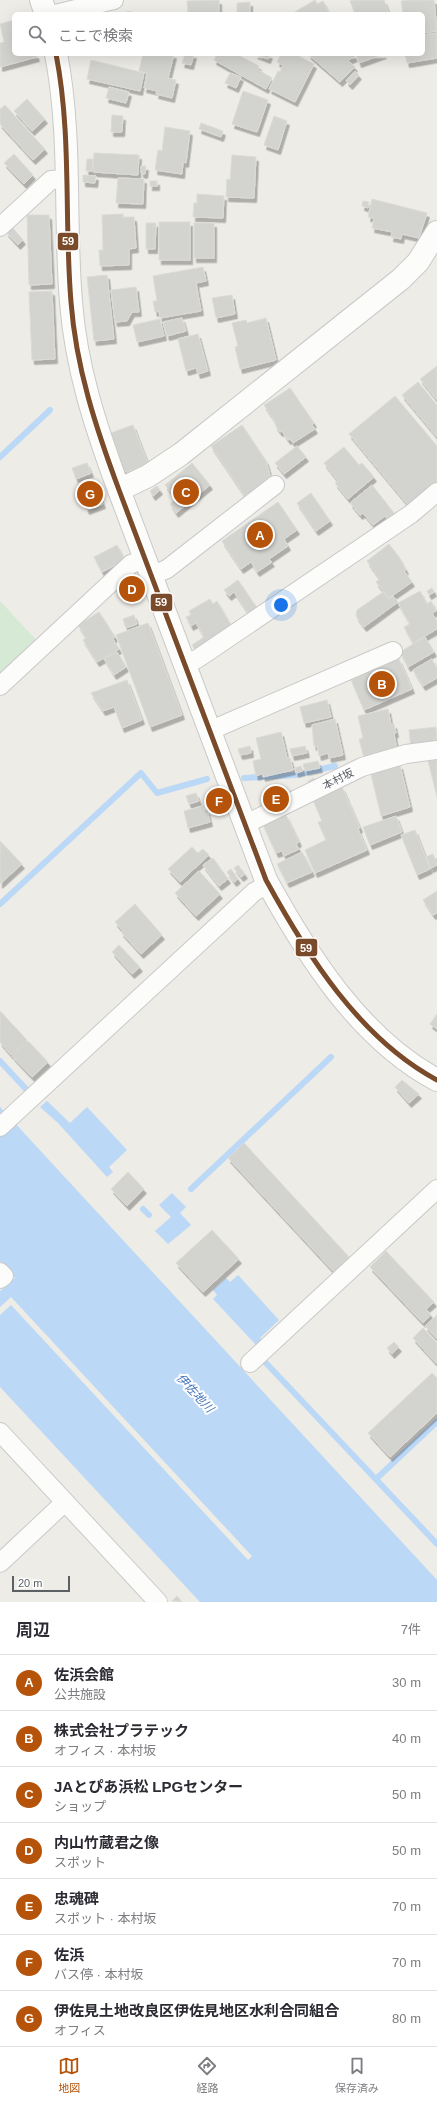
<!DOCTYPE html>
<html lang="ja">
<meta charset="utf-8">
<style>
:root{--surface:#fff;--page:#f2f2f3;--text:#2b2b33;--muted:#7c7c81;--line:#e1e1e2;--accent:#b45309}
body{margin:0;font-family:Helvetica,"Noto Sans JP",sans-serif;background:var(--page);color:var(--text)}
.scale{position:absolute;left:12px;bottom:10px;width:58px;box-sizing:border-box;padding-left:4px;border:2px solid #5c6065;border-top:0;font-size:11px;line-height:14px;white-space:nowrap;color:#5c6065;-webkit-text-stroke:3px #fff;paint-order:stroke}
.you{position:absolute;left:281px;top:605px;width:14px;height:14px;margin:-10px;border:3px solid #fff;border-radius:50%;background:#1a73e8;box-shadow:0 0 0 6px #1a73e833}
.badge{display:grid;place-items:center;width:26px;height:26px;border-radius:50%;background:var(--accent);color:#fff;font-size:13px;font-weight:700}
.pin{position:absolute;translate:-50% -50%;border:2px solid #fff;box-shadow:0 1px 4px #0006}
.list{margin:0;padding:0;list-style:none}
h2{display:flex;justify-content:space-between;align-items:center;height:52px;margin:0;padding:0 16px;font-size:17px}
h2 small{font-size:13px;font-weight:400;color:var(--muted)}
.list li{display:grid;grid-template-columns:26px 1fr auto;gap:12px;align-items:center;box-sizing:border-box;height:56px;padding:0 16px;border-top:1px solid var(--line)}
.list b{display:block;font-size:15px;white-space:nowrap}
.list p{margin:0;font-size:13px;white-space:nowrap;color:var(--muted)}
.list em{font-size:13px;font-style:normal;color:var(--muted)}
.icon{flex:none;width:22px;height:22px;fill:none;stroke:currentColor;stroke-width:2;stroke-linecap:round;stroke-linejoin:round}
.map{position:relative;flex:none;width:437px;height:1602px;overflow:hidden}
.search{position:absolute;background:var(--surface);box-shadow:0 4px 16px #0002;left:12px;right:12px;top:12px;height:44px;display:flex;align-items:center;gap:10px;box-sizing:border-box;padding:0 14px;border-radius:6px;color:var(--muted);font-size:15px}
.sheet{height:444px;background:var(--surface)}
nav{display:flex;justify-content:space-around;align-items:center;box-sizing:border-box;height:56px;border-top:1px solid var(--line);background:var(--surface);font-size:11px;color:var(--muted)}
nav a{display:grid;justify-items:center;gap:2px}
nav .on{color:var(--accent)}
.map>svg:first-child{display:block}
</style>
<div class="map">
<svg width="437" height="1602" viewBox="0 0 437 1602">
<defs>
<filter id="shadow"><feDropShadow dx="2.5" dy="4.5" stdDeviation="0" flood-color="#0004"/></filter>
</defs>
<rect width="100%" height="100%" fill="#edece7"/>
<path fill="#d5e9d4" d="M0,601L37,641L0,676Z"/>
<g fill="#bbd8f7">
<path d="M47,1101L70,1123L87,1107L127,1150L109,1167L113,1172L107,1177L58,1123L40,1107Z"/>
<path d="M0,1107L437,1580V1602H200L0,1387V1291L15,1278L0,1261Z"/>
<path d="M172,1193L186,1207L180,1213L191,1225L168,1244L155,1231L171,1217L159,1205Z"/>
<path d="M238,1275L279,1320L260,1338L263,1341L257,1346L213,1299L217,1295L213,1290L226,1278L230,1282Z"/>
</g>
<path fill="#edece7" d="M11,1297L252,1556L248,1560L11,1305L0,1315V1307Z"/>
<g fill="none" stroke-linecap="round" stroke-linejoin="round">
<g stroke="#bbd8f7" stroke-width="6">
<path d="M0,457L50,410"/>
<path d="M244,778L295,775L335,766"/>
<path d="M0,904L141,773L157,793L207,779"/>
<path d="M0,1061L26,1089"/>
<path d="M191,1189L331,1057"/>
<path d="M143,1209L149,1215"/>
<path d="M266,1363L437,1544"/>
<path d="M376,1479L437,1422"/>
</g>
</g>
<g fill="#d3d3d0" stroke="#dcdbd6" filter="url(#shadow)">
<path d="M219,0V14H188L187,1Z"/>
<path d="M315,0L317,4L323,1L330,14H294L293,13Z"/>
<path d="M353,0H384L389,14H355L350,1Z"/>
<path d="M409,0H434L437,31L423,33V14H403L401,1Z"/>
<path d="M250,2V14H237V3Z"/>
<path d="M127,11L140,14H126Z"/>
<path d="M14,20V54H36L37,57L0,67V43L4,42L0,24Z"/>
<path d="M437,33V58L407,63L405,54H423V35Z"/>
<path d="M143,54H174L168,78L176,80L172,98L156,94L157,91L144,88L147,73L139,71Z"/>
<path d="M185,54H194L191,65L182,63Z"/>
<path d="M217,54H236L259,66L257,69L272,78L266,89L214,60Z"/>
<path d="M255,54H270L268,59Z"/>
<path d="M281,54H295L314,64L295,102L269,89L278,71L280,72L283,65L277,62Z"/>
<path d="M308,54H353L355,57L348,60L355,67L340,82Z"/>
<path d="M356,54H384L359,63Z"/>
<path d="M91,60L144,73L140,91L87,79Z"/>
<path d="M355,71L359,75L350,85L346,81Z"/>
<path d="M230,73L241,77L236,88L225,83Z"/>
<path d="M109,87L129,92L126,103L106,98Z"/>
<path d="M243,91L268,100L257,132L232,124Z"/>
<path d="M27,99L45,119L32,131L14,111Z"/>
<path d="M5,105L45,149L33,160L0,124V109Z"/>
<path d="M112,115L123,116L122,132H111Z"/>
<path d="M274,116L287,121L278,150L264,145Z"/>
<path d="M201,123L223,131L221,137L199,129Z"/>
<path d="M165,127L190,131L186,163L183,162L182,174L155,170L158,150L162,151Z"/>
<path d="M94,153L139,155L138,175L93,172Z"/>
<path d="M14,154L33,175L24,184L4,163Z"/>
<path d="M232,155L256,157L254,198L226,197L227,179L230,180Z"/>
<path d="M87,159H93L92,171H86Z"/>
<path d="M141,166H146L145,174L141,173Z"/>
<path d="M83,175L96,176L95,183L83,182Z"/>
<path d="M118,178L144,179L143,204L116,203Z"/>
<rect x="150" y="181" width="7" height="5"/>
<path d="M197,194L224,196L223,218L193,217L194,203H197Z"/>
<path d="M372,199L427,213L419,238L402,234L401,239L391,237L392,232L372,228L374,218L368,217Z"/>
<path d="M363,201L369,202L368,208L362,206Z"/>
<path d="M123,214V217H134L136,248L129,249V265L100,266L99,250H103L102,215Z"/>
<path d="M27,215H49L52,284L29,285Z"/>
<rect x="159" y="222" width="31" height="38"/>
<path d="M146,223H156L155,249H146Z"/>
<rect x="194" y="223" width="20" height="35"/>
<path d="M12,227L23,240L18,245L6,232Z"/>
<path d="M203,267L206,281L196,283L201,311L160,318L159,311L155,312L153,301H157L153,276Z"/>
<path d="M107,275L114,339L94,341L87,277Z"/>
<path d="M136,287L139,312H132L127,321L115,322L111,290Z"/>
<path d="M52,291L55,359L32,360L29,292Z"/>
<path d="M232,295L235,314L216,318L212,298Z"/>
<path d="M182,318L186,331L167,336L163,322Z"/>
<path d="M266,318L276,360L240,369L235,347L238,346L232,323L246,320L247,323Z"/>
<path d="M160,319L164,336L137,342L133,325Z"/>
<path d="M198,334L208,371L198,374L196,368L186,371L178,339Z"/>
<path d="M437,366V400L420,379Z"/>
<path d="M418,382L437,405V437L402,395Z"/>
<path d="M290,388L314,423L312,425L315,429L293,443L290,439L288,440L282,431L280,432L275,425L277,424L264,405Z"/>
<path d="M395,396L437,446V481L408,505L349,434Z"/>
<path d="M133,425L148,464L127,472L122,470L108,434Z"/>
<path d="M242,425L266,461L271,479L245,496L211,446Z"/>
<path d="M297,446L306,457L284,474L275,463Z"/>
<path d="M344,447L359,465L362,463L374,477L348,499L335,483L338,481L324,463Z"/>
<path d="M87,463L91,473L76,479L72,468Z"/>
<path d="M192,463L210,485L176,513L170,504L176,499L165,485Z"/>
<path d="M93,478L103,504L87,510L77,484Z"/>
<path d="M372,485L394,513L387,519L385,516L373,525L363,513L360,515L350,503Z"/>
<path d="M157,486L160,490L153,496L150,491Z"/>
<path d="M311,493L330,521L316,531L297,503Z"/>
<path d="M278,502L297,530L284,539L288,546L269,559L272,562L257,572L251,562L241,569L222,541Z"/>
<path d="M389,544L399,557L406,570L404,571L412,582L389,598L376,582L380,579L367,561Z"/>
<path d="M117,545L125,560L102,572L94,557Z"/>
<path d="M238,580L257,608L249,614L234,592L229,596L224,590Z"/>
<path d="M432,588L434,592L429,595L427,591Z"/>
<path d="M420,591L427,604L431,601L436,611L432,613L437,622V629L413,643L404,627L410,624L398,603Z"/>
<path d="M383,592L389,599L393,596L398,602L364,627L356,616L357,610Z"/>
<path d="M210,599L213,604L217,601L232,627L197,652L192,645L204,637L196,623L191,626L186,617L191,615L189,611Z"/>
<path d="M99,612L115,637L113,639L119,649L97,662L83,640L86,638L78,625Z"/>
<path d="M134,615L137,624L126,628L123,619Z"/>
<path d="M148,623L182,715L150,727L116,635Z"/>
<path d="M425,637L434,652L408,667L400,652Z"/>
<path d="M117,652L126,667L114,675L104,659Z"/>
<path d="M399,659L412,689L364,710L351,680Z"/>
<path d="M432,659L437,669V678L423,686L413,670Z"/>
<path d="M127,680L142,720L122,728L114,707L103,711L91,693Z"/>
<path d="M327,700L331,717L304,723L300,707Z"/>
<path d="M388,709L391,725L394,724L396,733L394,734L397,750L364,758L359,739L363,738L358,716Z"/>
<path d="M335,719L343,755L329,758L328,753L319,756L317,745L314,746L312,725Z"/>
<path d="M436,727L437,746L411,749L409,730Z"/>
<path d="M281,732L287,758H290L293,770L263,777L262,774L256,776L253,761L261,759L256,738Z"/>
<path d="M250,746L251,753L240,755L238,749Z"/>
<path d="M305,746L307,753L292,756L290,749Z"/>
<path d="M437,759V797L428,761Z"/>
<path d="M318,761L320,768L305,771L303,764Z"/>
<path d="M400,765L410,807L381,816L371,774Z"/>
<path d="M301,766L303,771L296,773L295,768Z"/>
<path d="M314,778L316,783L310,786L308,781Z"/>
<path d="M342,787L360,828L358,829L367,850L315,873L305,850L326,840L318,822L322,821L313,800Z"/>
<path d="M287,788L289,799L283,800L281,790Z"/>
<path d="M215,790L217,800L212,802L209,792Z"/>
<path d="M196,793L199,801L189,804L186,796Z"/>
<path d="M203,806L204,811L207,810L210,822L188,828L184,811Z"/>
<path d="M286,815L299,842L296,844L299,849L284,856L282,851L276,853L263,825Z"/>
<path d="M396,816L402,832L370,845L363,827Z"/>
<path d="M415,830L430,869L417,875L401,835Z"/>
<path d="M0,841L22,864L0,884Z"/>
<path d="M192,847L198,853L203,849L209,855L180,882L168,869Z"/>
<path d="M302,852L312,872L287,883L277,864Z"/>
<path d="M433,854L437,865L431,868L426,857Z"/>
<path d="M213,858L228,879L219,886L203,865Z"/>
<path d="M238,865L245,874L241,877L234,868Z"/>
<path d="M231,869L238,879L234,882L227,872Z"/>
<path d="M199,871L220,894L196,916L175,893Z"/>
<path d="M437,891V913L433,915L423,900Z"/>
<path d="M135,904L162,935L141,954L121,932L123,931L115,922Z"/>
<path d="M119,945L140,967L132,974L112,952Z"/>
<path d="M0,1011L27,1040L11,1055L0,1042Z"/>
<path d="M437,1014V1029L430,1024Z"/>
<path d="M28,1041L48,1062L32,1077L12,1056Z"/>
<path d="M402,1080L419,1094L409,1103L395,1087Z"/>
<path d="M244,1143L350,1258L334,1272L228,1158Z"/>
<path d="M128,1172L144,1189L127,1206L111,1189Z"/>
<path d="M212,1230L239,1259L203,1292L176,1263Z"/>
<path d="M386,1251L434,1302L426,1309L431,1315L423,1323L370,1267Z"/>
<path d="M437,1315V1339L425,1326Z"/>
<path d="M423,1328L437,1343V1364L413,1338Z"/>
<path d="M394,1342L399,1347L392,1354L387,1348Z"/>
<path d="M432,1373L437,1378V1413L390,1457L368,1433Z"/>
<path d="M177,1596L182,1602L172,1601Z"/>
</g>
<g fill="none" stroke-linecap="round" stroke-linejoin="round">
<g stroke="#c9c9c9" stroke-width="20">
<g id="minor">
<path d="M55,14L114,0"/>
<path d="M0,227L51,180L66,179"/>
<path d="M151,576L167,569L275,485"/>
<path d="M184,664L197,659L411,514L437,492"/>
<path d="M0,686L131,564L145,559"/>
<path d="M209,731L393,651"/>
<path d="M244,825L362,767L406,754L437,750"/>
<path d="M0,1127L254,892L268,884"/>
<path d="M0,1272L4,1276L0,1279"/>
<path d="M250,1363L437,1189"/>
<path d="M0,1432L158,1602"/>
<path d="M0,1563L65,1502"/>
</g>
</g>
<g stroke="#c9c9c9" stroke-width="24">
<g id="tertiary">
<path d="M41,0L46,14"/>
<path d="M56,54C72,135 64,220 71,302C76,368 96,428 119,490L266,880C307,955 360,1039 437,1080"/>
<path d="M119,490L148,476L181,454L401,279L418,262L437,232"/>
</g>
</g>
<use href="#minor" stroke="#fcfcfb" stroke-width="18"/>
<use href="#tertiary" stroke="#fcfcfb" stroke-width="22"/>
<g stroke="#fff" stroke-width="8">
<path id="bus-1" d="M56,54C72,135 64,220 71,302C76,368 96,428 119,490L266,880C307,955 360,1039 437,1080"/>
</g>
<use href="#bus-1" stroke="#7a4b2a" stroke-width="5"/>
</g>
<g text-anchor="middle" stroke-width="4" stroke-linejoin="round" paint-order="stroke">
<g font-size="11" fill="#5c6065" stroke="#fff">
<text transform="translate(338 779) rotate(-27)" y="4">本村坂</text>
</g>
<g font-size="12" font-style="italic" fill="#4474ba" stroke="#fff">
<text transform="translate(195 1393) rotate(47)" y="4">伊佐地川</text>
</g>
</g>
<g stroke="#fff" stroke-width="1.5">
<rect x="57" y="232" width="22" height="19" rx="4" fill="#7a4b2a"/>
<rect x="150" y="593" width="23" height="19" rx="4" fill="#7a4b2a"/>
<rect x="295" y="938" width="23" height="19" rx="4" fill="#7a4b2a"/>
</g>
<g font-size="11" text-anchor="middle" font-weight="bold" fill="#fff">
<text x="68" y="245">59</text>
<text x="161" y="606">59</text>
<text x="306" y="952">59</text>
</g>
</svg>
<div class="scale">20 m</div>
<div class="you"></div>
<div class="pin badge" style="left:260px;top:535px">A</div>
<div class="pin badge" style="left:382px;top:684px">B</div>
<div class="pin badge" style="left:186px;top:492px">C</div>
<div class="pin badge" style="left:132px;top:589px">D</div>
<div class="pin badge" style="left:276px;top:799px">E</div>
<div class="pin badge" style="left:219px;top:801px">F</div>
<div class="pin badge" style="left:90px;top:494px">G</div>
<div class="search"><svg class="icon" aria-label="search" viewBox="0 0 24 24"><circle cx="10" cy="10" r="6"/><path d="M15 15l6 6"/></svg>ここで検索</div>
</div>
<section class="sheet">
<h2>周辺<small>7件</small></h2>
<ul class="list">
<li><span class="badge">A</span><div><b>佐浜会館</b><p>公共施設</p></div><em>30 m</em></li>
<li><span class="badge">B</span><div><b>株式会社プラテック</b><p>オフィス · 本村坂</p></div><em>40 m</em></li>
<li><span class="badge">C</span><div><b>JAとぴあ浜松 LPGセンター</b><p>ショップ</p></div><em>50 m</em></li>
<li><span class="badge">D</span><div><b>内山竹蔵君之像</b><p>スポット</p></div><em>50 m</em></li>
<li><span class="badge">E</span><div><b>忠魂碑</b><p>スポット · 本村坂</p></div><em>70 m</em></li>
<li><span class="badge">F</span><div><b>佐浜</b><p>バス停 · 本村坂</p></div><em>70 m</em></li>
<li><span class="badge">G</span><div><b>伊佐見土地改良区伊佐見地区水利合同組合</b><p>オフィス</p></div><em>80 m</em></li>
</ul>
</section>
<nav>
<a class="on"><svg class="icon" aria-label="map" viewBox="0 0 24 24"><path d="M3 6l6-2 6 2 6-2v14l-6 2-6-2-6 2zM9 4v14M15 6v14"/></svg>地図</a>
<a><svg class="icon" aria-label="directions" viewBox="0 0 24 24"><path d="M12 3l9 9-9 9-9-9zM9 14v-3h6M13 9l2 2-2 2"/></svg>経路</a>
<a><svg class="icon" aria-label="saved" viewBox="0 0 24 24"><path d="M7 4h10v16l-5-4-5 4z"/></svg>保存済み</a>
</nav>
